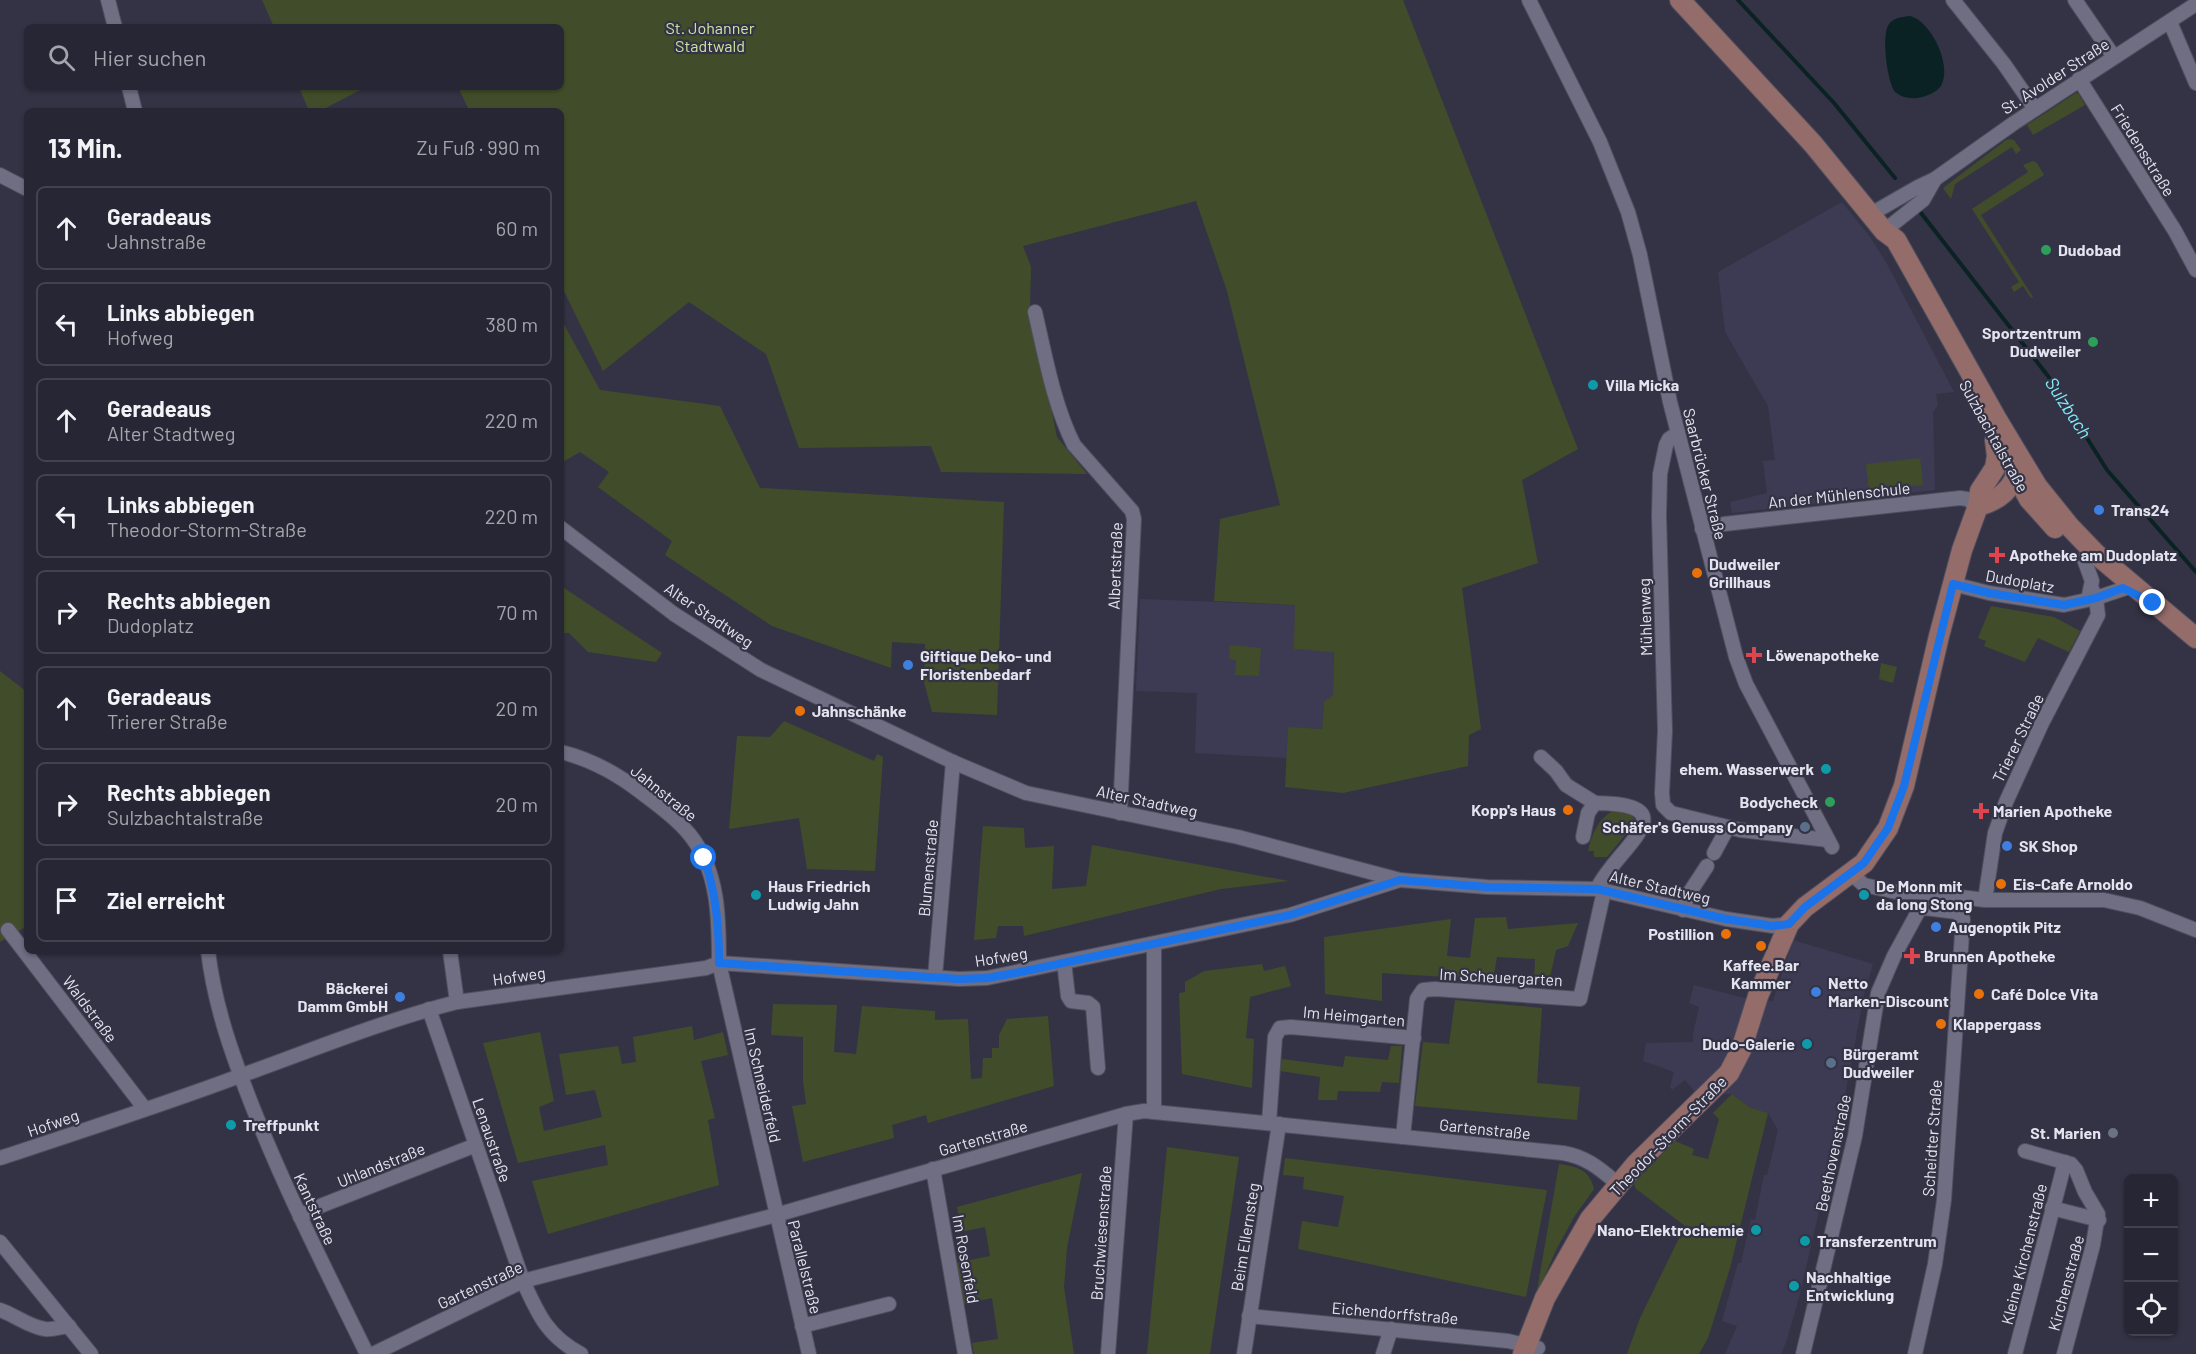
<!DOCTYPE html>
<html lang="de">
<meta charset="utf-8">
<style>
:root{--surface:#272634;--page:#333240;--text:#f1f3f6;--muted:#a4a5ac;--line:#43434f}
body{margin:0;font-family:Barlow,sans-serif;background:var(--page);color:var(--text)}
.controls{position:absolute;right:18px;bottom:18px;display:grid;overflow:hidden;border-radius:9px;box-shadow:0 2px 4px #0004}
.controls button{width:54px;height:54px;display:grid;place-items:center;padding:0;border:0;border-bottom:2px solid var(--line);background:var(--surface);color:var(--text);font:30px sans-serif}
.stop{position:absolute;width:18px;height:18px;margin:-14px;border:4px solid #1a73e8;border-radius:50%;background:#fff}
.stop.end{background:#1a73e8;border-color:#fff;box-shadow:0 2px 6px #0008}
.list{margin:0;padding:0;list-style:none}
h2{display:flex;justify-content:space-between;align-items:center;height:78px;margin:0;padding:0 24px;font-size:26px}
h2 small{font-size:20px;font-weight:400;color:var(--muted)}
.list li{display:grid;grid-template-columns:39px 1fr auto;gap:18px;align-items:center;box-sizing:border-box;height:84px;margin:0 12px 12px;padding:0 12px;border:2px solid var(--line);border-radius:9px}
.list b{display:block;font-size:22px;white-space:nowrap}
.list p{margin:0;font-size:20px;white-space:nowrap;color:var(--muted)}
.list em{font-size:20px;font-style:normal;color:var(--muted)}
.icon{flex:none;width:33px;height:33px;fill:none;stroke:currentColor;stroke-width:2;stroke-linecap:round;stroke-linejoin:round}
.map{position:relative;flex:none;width:2196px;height:1354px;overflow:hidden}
.search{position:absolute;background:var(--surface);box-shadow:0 2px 4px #0004;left:24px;top:24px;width:540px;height:66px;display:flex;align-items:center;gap:15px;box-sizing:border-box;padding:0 21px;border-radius:9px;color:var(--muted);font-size:22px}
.panel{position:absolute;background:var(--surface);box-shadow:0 2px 4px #0004;left:24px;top:108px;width:540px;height:846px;border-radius:9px}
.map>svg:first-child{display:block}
</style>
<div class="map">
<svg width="2196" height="1354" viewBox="0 0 2196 1354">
<rect width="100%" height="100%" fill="#343345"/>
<g fill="#3d3b53">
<path d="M1842,202L1870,237L1887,264L1954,392L1936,394L1938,405L1933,412L1935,490L1732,513L1730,502L1767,493L1763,461L1775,460L1768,406L1725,332L1718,272Z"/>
<path d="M1140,599L1295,605L1334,652L1333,695L1324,703L1322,729L1288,728L1287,758L1195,753L1197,693L1136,691Z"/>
<path d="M1793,940L1873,964L1864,995L1841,1116L1799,1298L1786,1342L1781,1354H1725L1737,1326L1722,1321L1738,1263H1741L1751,1219L1755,1220L1764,1175H1767L1778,1130L1768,1113L1749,1107L1732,1094L1696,1093L1685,1080L1672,1090L1670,1087L1674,1072L1643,1061L1646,1043L1693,1042V1034L1699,1007L1689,1003L1694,985L1745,998L1773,1001Z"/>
</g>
<g fill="#414d2a">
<path d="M262,0H1403L1578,449L1522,480L1538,563L1462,588L1481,729L1469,735L1468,766L1343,793L1285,787L1288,727L1322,729L1324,702L1333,695L1334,652L1294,649L1295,605L1214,601L1220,519L1280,505L1227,291L1196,201L1023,246L1031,267L1030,306L1057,437L1087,474L941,472L931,446L799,448L766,354L689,302L603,371L561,285V111H464L468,108L458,87H561V27H274Z"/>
<path d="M299,87H366L320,111H309Z"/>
<path d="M2076,93L2079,94L2085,105L2033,135L2027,125Z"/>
<path d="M2010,139L2014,140L2021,150L2016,154L2012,147L1955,184L1951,199L1943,188L2006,140Z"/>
<path d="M2033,161L2037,163L2044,175L1981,215L2033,297L2031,298L2023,286L2014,292L2011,287L2019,282L1972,209L2028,172L2023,165Z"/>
<path d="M561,319L600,390L720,406L760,488L1004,502L997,715L932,712L924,682L925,644L892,642L891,668L772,626L665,555L672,541L598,487L609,472L580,452L561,463Z"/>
<path d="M1920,458L1923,485L1869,491L1866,464Z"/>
<path d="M561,586L662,653L656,662L588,652L569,633H561Z"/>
<path d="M1991,606L2054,617L2080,631L2069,652L2038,638L2025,662L1984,646L1986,641L1978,638Z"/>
<path d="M1230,645L1261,648L1259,676L1235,675L1236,660L1229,659Z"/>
<path d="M1881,663L1897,667L1893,683L1879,679Z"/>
<path d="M0,671L27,692V926L0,942Z"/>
<path d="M784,721L874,761L877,754L883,757L875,871L807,869L799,818L729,829L737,736L770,737Z"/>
<path d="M1612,811C1621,812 1631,812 1635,820L1634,824L1607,857H1594V851H1588C1592,834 1597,821 1612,811Z"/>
<path d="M983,826L1024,828L1025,848L1054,846L1052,889L1086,886L1092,845L1289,881L1221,889L1024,936L1023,926H998L996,938L974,940Z"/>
<path d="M1506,917L1508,929L1578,923L1568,946L1556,950L1549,982L1534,981L1535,959L1497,957L1493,980L1382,973V1001L1325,994L1324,937L1451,919L1447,956L1470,958L1475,918Z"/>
<path d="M1262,964L1264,971L1285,966L1291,986L1250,997L1246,1038L1254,1039L1252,1088L1182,1074L1179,993L1185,992V982L1204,971Z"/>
<path d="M1455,1000L1542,1008L1537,1083L1580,1087L1577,1120L1415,1106L1423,1042L1449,1044Z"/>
<path d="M773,1004L837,1005L834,1052L856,1054L862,1006L935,1011V1020L968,1019L971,1079L982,1078L983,1058H992V1048H999V1035L1007,1019L1048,1016L1054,1086L928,1123L926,1115L892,1125L894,1138L803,1162L792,1106L806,1104L803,1081V1037L771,1035Z"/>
<path d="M692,1026L694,1040L723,1032L728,1055L701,1061L715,1118L708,1120L719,1185L548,1234L532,1181L608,1165L605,1145L518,1163L483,1043L540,1032L554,1101L539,1107L544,1131L602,1117L595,1090L566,1095L559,1054L618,1046L622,1064L636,1062L633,1037Z"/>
<path d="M1391,1046H1402L1399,1083L1382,1082L1380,1092L1338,1091L1337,1100H1318L1320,1077L1280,1071L1282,1059L1343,1067L1345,1056L1388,1060Z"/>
<path d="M1732,1094L1749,1107L1768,1113L1730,1268L1708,1338L1699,1354H1627L1640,1318L1685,1226L1635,1188L1634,1183L1675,1141L1694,1149L1692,1155L1708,1159L1719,1119L1713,1113Z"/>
<path d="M1167,1147L1239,1157L1210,1354H1147Z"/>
<path d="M1285,1158L1547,1190L1526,1297L1298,1249L1302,1221L1338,1227L1344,1196L1303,1189L1304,1177L1283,1175Z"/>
<path d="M1559,1164C1578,1167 1589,1169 1594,1189L1574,1217L1556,1250L1536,1296Z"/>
<path d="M1082,1173L1067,1248L1064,1287L1074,1354H974L972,1343L998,1339L992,1298L964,1304L956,1263L990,1256L985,1227L961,1232L957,1207Z"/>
</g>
<path fill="#0b2224" d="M1910,16C1931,21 1953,66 1941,86C1936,93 1925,97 1917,98C1909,99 1901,97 1895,92C1887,82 1881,34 1889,24C1894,17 1903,17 1910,16Z"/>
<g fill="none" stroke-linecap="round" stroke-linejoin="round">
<g stroke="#0b2224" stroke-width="4">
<path d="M1738,0L1834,103L1895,178"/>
<path d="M1921,213L2048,376L2107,470L2196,572"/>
</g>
<g stroke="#504f5e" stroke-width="16">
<g id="street">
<path d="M108,0L115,27"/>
<path d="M1529,0L1600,142L1628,212L1640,255L1670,402L1736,657L1746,684L1832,847"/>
<path d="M1953,0L2004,64L2035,109"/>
<path d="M2075,0L2114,57"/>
<path d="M2170,22L2196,83"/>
<path d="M2079,79L2175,231L2196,270"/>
<path d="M129,87L135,111"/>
<path d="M0,175L27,189"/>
<path d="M1871,214L1918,187L1935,179L2014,123L2196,4"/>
<path d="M1884,231L1923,200L1935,179"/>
<path d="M1035,312C1045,355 1054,406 1074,445L1132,511L1134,519L1120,813"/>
<path d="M1678,433L1669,439L1666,445L1660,474L1659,516L1665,731L1662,793L1663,805L1671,813L1740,830L1828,840"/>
<path d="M561,528L674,614L761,670L953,762L1026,793L1238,837L1400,880L1487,887L1597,889L1726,919L1773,926L1789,924"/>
<path d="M1702,529L1724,524L1960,498L1967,499L1978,506"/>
<path d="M2084,559L2092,581L2089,595"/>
<path d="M1953,584L1989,593L2064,605L2096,598L2132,586"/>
<path d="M561,752C590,759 619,775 642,793C659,806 677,819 690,835C719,871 719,920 719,963L809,1354"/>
<path d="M1541,757L1556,771L1566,785L1595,803"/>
<path d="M1583,837L1588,813L1595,803C1693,804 1615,849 1597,889"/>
<path d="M1714,853L1728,827"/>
<path d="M1857,879L1864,885L1896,892H1919L1985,900H2104L2140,908L2196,930"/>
<path d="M1985,900L1995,833L2006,802L2042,723L2098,615L2096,598L2092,589"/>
<path d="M1683,910L1688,895L1707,866"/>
<path d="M8,930L145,1109"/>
<path d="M1154,944V1112"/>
<path d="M208,951C215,1009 234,1060 255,1113C288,1196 328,1274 367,1354"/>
<path d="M450,951L457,1002"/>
<path d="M1064,962L1068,996L1071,1001L1088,1003L1093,1007L1098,1068"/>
<path d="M935,977L953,762"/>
<path d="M429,1009L523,1281C538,1314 547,1336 581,1354"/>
<path d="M1269,1123L1275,1037L1280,1028L1291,1027L1414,1038"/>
<path d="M1403,1137L1417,999L1423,990L1435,989L1580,999L1604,891"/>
<path d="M2025,1151L2071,1164L2076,1170L2085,1192L2098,1214L2093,1245L2064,1354"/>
<path d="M0,1158C79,1132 159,1106 237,1077C310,1051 382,1021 457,1002L706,968L719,963L959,979L987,978L1290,915L1400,880"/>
<path d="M933,1169L965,1354"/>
<path d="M2052,1208L2099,1220"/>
<path d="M300,1217L310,1210L476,1145"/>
<path d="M0,1242L91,1354"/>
<path d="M0,1310C15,1315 29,1327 45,1329C52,1330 61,1327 69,1326"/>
<path d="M1249,1316L1508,1341L1538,1348"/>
<path d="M802,1326L889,1304"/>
<path d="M373,1354L523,1281L776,1215L1126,1114L1144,1111L1563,1153C1587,1157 1600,1169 1618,1184"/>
<path d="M1108,1354L1126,1114"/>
<path d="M1244,1354L1279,1124"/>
<path d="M1383,1354L1391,1329"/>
<path d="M1803,1354L1855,1136L1878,993L1894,956L1919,910L1925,908L1957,912L1963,919L1944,1200L1935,1264L1915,1354"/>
<path d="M2015,1354L2065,1162"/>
</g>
</g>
<g stroke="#504f5e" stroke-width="22">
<g id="secondary">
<path d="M1680,0L1813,144L1884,231L1896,240L1996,418L2037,486L2070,527L2096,554L2196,638"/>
<path d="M2015,473L2029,499L2055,528"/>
<path d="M1978,506C1998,501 2014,488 2019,467"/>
<path d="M1523,1354L1545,1298L1590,1219L1636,1164L1729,1073L1741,1050L1758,996L1789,924L1805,907L1864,863L1888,828L1904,786L1939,636L1962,550L1978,506L1980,491L1995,468L1997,456L1995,440"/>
</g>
</g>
<use href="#street" stroke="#6f6e83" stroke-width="14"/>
<use href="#secondary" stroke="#946c6a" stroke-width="20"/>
</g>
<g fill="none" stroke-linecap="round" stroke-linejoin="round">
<path stroke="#1a73e8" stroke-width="8" d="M704,858C716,893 719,926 719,963L959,979L987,978L1015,973L1290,915L1400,880L1487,887L1597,889L1726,919L1773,926L1789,924L1805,907L1864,863L1888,828L1904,786L1953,584L1989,593L2064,605L2096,598L2123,588L2153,603"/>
</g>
<g fill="#2e9e5b" stroke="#343345" stroke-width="2">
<circle cx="2046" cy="250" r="6"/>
<circle cx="2093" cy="342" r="6"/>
<circle cx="1830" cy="802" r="6"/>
</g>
<g fill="#0f9aa8" stroke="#343345" stroke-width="2">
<circle cx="1593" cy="385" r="6"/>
<circle cx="1826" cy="769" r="6"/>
<circle cx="756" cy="895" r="6"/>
<circle cx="1864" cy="895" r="6"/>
<circle cx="1807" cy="1044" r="6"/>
<circle cx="231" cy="1125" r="6"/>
<circle cx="1756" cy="1230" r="6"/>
<circle cx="1805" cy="1241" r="6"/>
<circle cx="1794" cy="1286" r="6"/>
</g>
<g fill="#3f7fe0" stroke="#343345" stroke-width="2">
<circle cx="2099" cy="510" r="6"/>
<circle cx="908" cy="665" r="6"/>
<circle cx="2007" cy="846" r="6"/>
<circle cx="1936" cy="927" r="6"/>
<circle cx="1816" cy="992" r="6"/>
<circle cx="400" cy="997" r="6"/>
</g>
<g fill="#e0444e" stroke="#343345" stroke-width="2">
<path d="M1994 546h6v6h6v6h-6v6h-6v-6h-6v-6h6z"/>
<path d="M1751 646h6v6h6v6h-6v6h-6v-6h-6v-6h6z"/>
<path d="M1978 802h6v6h6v6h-6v6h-6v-6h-6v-6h6z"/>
<path d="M1909 947h6v6h6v6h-6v6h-6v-6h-6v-6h6z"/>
</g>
<g fill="#e8710a" stroke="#343345" stroke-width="2">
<circle cx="1697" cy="573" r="6"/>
<circle cx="800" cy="711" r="6"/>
<circle cx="1568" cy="810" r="6"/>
<circle cx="2001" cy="884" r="6"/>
<circle cx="1726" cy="934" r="6"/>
<circle cx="1761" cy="946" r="6"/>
<circle cx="1979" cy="994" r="6"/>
<circle cx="1941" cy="1024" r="6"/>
</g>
<g fill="#5c6f8a" stroke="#343345" stroke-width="2">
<circle cx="1805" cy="827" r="6"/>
<circle cx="1831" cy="1063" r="6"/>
</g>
<circle fill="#6b7280" stroke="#343345" stroke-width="2" cx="2113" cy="1133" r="6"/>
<g text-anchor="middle" stroke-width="4.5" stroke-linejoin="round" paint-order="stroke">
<g font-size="16" fill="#cbe79c" stroke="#343345">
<text x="710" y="34">St. Johanner<tspan x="710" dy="18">Stadtwald</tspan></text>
</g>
<g font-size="16" fill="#e4e4f0" stroke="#343345">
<text transform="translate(2055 76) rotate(-33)" y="6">St. Avolder Straße</text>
<text transform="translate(2143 150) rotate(58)" y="6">Friedensstraße</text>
<text transform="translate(1994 436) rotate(61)" y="6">Sulzbachtalstraße</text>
<text transform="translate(1705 474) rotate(76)" y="6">Saarbrücker Straße</text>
<text transform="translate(1839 495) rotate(-6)" y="6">An der Mühlenschule</text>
<text transform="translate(1115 566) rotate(-88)" y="6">Albertstraße</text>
<text transform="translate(2020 581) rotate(10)" y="6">Dudoplatz</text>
<text transform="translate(709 615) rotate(34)" y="6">Alter Stadtweg</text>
<text transform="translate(1645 617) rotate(-92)" y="6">Mühlenweg</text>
<text transform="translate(2018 738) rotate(-64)" y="6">Trierer Straße</text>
<text transform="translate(664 793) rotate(39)" y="6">Jahnstraße</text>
<text transform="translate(1147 801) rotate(12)" y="6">Alter Stadtweg</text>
<text transform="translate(928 868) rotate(-85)" y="6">Blumenstraße</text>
<text transform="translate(1660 887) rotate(13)" y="6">Alter Stadtweg</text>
<text transform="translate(1001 957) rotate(-9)" y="6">Hofweg</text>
<text transform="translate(519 976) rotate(-8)" y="6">Hofweg</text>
<text transform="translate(1501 977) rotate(3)" y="6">Im Scheuergarten</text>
<text transform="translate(90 1009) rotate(53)" y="6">Waldstraße</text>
<text transform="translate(1354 1016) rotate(5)" y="6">Im Heimgarten</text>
<text transform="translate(763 1085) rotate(77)" y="6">Im Schneiderfeld</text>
<text transform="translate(53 1123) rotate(-19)" y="6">Hofweg</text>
<text transform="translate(1485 1129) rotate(6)" y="6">Gartenstraße</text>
<text transform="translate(1668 1136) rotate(-46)" y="6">Theodor-Storm-Straße</text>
<text transform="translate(983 1138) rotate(-16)" y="6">Gartenstraße</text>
<text transform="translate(1932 1138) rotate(-86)" y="6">Scheidter Straße</text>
<text transform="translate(492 1140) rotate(71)" y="6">Lenaustraße</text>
<text transform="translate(1833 1153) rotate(-78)" y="6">Beethovenstraße</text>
<text transform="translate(381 1165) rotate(-22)" y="6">Uhlandstraße</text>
<text transform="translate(315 1209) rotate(65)" y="6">Kantstraße</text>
<text transform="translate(1101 1233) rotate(-86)" y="6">Bruchwiesenstraße</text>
<text transform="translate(1245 1237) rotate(-81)" y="6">Beim Ellernsteg</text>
<text transform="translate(2024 1254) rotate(-76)" y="6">Kleine Kirchenstraße</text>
<text transform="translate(966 1259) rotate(80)" y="6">Im Rosenfeld</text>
<text transform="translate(805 1267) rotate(76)" y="6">Parallelstraße</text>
<text transform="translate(2066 1283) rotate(-75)" y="6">Kirchenstraße</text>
<text transform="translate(480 1285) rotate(-25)" y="6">Gartenstraße</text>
<text transform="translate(1395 1313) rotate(5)" y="6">Eichendorffstraße</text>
</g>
<g font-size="16" font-weight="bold" fill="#e4e4f0" stroke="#343345" text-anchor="start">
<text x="2058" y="256">Dudobad</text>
<text x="2081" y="339" text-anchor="end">Sportzentrum<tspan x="2081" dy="18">Dudweiler</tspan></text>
<text x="1605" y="391">Villa Micka</text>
<text x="2111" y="516">Trans24</text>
<text x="2009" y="561">Apotheke am Dudoplatz</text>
<text x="1709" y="570">Dudweiler<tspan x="1709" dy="18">Grillhaus</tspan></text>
<text x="1766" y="661">Löwenapotheke</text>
<text x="920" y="662">Giftique Deko- und<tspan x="920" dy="18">Floristenbedarf</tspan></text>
<text x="812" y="717">Jahnschänke</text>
<text x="1814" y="775" text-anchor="end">ehem. Wasserwerk</text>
<text x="1818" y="808" text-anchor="end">Bodycheck</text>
<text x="1556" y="816" text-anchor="end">Kopp's Haus</text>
<text x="1993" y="817">Marien Apotheke</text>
<text x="1793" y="833" text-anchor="end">Schäfer's Genuss Company</text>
<text x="2019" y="852">SK Shop</text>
<text x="2013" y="890">Eis-Cafe Arnoldo</text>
<text x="768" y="892">Haus Friedrich<tspan x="768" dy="18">Ludwig Jahn</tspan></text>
<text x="1876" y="892">De Monn mit<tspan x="1876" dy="18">da long Stong</tspan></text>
<text x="1948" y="933">Augenoptik Pitz</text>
<text x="1714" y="940" text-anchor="end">Postillion</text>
<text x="1924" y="962">Brunnen Apotheke</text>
<text x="1761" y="971" text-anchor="middle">Kaffee.Bar<tspan x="1761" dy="18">Kammer</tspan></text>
<text x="1828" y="989">Netto<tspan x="1828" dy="18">Marken-Discount</tspan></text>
<text x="388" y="994" text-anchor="end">Bäckerei<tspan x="388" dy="18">Damm GmbH</tspan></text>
<text x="1991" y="1000">Café Dolce Vita</text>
<text x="1953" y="1030">Klappergass</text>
<text x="1795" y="1050" text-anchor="end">Dudo-Galerie</text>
<text x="1843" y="1060">Bürgeramt<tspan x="1843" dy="18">Dudweiler</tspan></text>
<text x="243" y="1131">Treffpunkt</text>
<text x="2101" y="1139" text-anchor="end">St. Marien</text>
<text x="1744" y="1236" text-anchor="end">Nano-Elektrochemie</text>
<text x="1817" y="1247">Transferzentrum</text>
<text x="1806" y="1283">Nachhaltige<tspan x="1806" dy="18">Entwicklung</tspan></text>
</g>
<g font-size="18" font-style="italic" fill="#81effc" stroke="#343345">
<text transform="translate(2068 408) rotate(57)" y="6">Sulzbach</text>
</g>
</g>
</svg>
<div class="controls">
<button>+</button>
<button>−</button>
<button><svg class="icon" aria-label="locate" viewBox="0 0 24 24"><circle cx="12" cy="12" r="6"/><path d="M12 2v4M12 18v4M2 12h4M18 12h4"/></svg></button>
</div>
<div class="stop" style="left:704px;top:858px"></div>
<div class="stop end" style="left:2153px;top:603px"></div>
<div class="search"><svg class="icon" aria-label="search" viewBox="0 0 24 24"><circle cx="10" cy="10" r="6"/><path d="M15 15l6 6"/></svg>Hier suchen</div>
<section class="panel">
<h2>13 Min.<small>Zu Fuß · 990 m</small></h2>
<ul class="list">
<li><svg class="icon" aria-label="ahead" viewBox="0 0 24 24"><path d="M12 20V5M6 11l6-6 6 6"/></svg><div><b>Geradeaus</b><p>Jahnstraße</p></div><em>60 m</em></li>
<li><svg class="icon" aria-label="left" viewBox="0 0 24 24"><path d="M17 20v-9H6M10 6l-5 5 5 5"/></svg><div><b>Links abbiegen</b><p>Hofweg</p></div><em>380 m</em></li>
<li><svg class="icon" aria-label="ahead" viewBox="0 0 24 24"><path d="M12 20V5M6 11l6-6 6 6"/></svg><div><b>Geradeaus</b><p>Alter Stadtweg</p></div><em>220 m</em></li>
<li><svg class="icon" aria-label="left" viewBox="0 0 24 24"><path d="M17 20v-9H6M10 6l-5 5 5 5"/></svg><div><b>Links abbiegen</b><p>Theodor-Storm-Straße</p></div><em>220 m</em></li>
<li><svg class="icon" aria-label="right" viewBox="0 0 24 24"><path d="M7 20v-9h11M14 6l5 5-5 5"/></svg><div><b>Rechts abbiegen</b><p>Dudoplatz</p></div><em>70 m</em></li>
<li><svg class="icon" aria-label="ahead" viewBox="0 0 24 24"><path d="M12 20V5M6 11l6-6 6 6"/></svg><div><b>Geradeaus</b><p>Trierer Straße</p></div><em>20 m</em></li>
<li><svg class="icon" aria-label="right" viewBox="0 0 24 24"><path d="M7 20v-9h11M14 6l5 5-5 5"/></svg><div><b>Rechts abbiegen</b><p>Sulzbachtalstraße</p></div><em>20 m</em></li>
<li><svg class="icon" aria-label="arrive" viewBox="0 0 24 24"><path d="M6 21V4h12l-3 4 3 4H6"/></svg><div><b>Ziel erreicht</b></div></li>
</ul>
</section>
</div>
